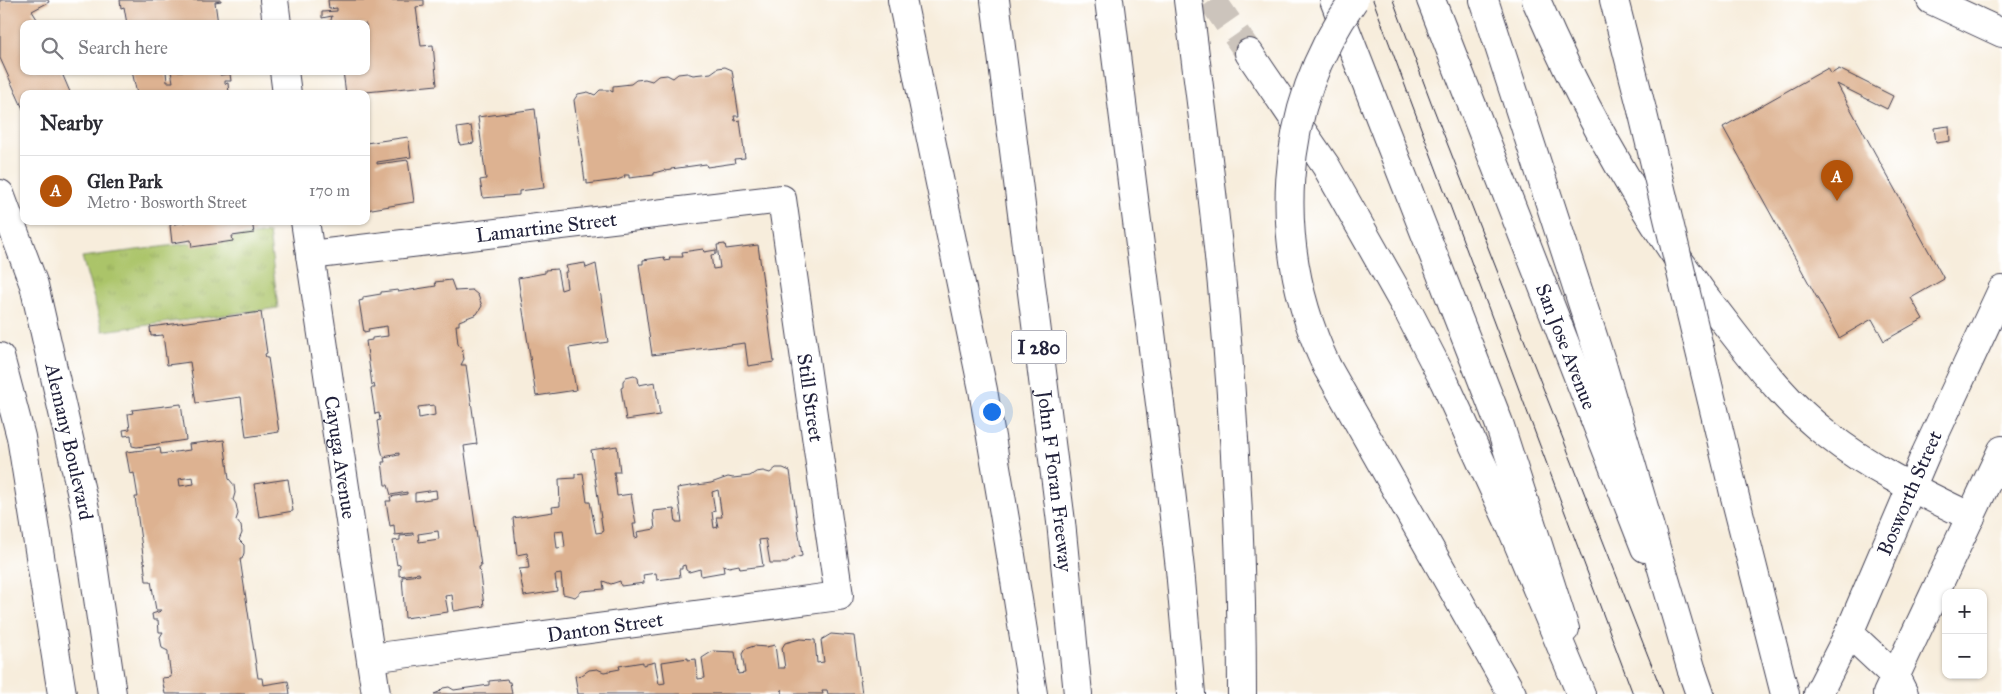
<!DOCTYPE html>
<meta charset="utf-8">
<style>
:root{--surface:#fff;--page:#f2f2f3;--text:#2b2b33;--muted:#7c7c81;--line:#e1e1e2;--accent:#b45309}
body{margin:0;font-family:"IM FELL Great Primer",serif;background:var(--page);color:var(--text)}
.controls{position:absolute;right:15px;bottom:15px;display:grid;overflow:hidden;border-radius:10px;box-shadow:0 1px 4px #0004}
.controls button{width:45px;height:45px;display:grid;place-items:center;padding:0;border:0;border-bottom:1px solid var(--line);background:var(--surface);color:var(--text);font:25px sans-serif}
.you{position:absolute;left:991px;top:411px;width:18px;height:18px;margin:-12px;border:4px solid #fff;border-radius:50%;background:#1a73e8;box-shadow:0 0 0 8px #1a73e833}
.badge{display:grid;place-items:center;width:32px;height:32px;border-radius:50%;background:var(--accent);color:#fff;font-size:16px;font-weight:700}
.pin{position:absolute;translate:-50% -41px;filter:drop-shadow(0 1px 2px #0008)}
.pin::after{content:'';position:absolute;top:26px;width:18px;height:15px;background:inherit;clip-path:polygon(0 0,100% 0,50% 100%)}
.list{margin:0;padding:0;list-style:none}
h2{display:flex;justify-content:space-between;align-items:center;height:65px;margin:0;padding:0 20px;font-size:21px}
h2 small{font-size:16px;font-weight:400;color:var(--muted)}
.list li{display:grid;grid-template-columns:32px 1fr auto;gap:15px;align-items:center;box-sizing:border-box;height:70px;padding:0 20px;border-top:1px solid var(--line)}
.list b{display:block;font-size:19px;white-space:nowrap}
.list p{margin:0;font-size:16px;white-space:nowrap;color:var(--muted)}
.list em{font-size:16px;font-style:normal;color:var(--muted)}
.icon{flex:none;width:28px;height:28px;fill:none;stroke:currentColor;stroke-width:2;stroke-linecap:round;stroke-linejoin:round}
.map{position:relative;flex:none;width:2002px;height:694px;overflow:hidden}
.search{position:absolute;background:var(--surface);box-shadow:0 1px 4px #0004;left:20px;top:20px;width:350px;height:55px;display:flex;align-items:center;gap:12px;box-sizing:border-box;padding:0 18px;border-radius:10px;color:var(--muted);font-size:19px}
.panel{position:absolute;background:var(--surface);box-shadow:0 1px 4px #0004;left:20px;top:90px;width:350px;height:135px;border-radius:10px}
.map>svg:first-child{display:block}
</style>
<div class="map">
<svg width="2002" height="694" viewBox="0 0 2002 694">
<defs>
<pattern id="park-tufts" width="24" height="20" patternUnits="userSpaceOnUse" patternTransform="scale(1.25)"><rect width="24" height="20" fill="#abc469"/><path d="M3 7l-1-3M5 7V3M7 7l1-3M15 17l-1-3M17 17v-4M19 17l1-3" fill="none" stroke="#93a85c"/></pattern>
</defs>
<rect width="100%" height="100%" fill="#fff"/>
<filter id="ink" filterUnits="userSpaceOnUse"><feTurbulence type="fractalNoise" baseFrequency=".02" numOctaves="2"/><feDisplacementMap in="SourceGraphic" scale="10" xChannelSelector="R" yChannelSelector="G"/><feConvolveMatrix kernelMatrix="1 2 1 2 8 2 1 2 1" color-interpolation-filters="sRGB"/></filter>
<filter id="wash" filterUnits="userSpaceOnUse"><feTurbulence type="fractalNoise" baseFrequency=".0096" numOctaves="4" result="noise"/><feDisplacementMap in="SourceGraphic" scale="20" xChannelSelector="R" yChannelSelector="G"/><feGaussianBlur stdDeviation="1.12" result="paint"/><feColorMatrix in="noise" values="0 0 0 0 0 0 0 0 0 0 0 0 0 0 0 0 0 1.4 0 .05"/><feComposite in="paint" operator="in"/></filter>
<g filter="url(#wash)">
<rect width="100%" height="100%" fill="#f7eddc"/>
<path fill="url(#park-tufts)" stroke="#667352" d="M269,233L278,308L103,331L82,257Z"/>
<g id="blocks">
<g fill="#ddb291" fill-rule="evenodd">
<path d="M0,0H48L49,2L32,11L40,24H24V71H61L70,92L66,94H24V111L0,58Z"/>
<path d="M120,0H221V1L215,2L218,24H127L124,7L121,8Z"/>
<path d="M328,0H424V6L416,7L421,46L433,45L437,85L346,94L343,71H366V24H330L332,16L322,18V12L337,11V8L329,9Z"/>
<path d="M725,67L732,70L739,116H734L735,121L740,120L745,158L734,159L735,163L707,167L706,164L671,169V170L665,171V170L654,173V175L629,178V175H624L625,177L617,180L587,184V180L585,181L574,100L578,94L588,92L595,95L600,90H609L613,92V86L631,84L636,80L645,79L652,81L658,76L667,75L673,78L678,74L687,73L693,75L711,73L718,68Z"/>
<path d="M1828,68L1831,74L1839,69L1893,96L1887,109L1837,84L1944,279L1911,298L1923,319L1884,341L1872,319L1839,338L1723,127Z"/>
<path d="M132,71H166L167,82H173L171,71H227L220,74V75L230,74L231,81H225V84L228,83L229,94H137Z"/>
<path d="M535,109L544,188L519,191V195L483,198L480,180L486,179L478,117Z"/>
<path d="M471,126L474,143L460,145L457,128Z"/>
<path d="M1949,126L1950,141L1936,143L1934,128Z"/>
<path d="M408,137L411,157L377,162V164L408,160L414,202L366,210V143Z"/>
<path d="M189,221H252L254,233L232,236L233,241L192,247L191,240L172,243L170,225Z"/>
<path d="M725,244L726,249L758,245L774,362L748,366L745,343L652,355L639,264H643V260L664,257L665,261L670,260L669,257H683L682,252L703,249L704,252L716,250V254L711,255L713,269L720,268L717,245Z"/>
<path d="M585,263L586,268L596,264L608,342L569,348L576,390L536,396L518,278L545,273V270L557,269L561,290L567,288L565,272H568L566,266Z"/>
<path d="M451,280L455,291L472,290L478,295L482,306L477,314L459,321V325H456L458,344L462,349L464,359L461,365H466L477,444L464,446L481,566L479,567L484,606L454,611L452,595L445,596L448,612L405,618L402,577L420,575L419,573L399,576V568L400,567V564L397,565L393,541L400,540V536L413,535V533L395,535L394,525L390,526L386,501H391L390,497L407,494V492L391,495L388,485H385L382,462H385L384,458L399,455V453L383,456L381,449L377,421L380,420L379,413L375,414L371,388H375L374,384L372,385L366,341L372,340V338L388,336L387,326L368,329L369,331L364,332L359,301L363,300V297L381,294V292L398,290V292L436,286L435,282ZM434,405L435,415L419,418L418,407ZM436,490L437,498L415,501V493ZM438,531L439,539L419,542L418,534Z"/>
<path d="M261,312L267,353L265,354L266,358H268L279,432L246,437L241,397L196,403L190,362L167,365L163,335L151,336L150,327Z"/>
<path d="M634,375L638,378L639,385L655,382L660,415L626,420L621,388L623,387V381L626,377Z"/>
<path d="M181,404L186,440L137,447L132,446L131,435L124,436L123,430L130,429L128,414L133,413L132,410Z"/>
<path d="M224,440L229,479L234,485L235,493L233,500L236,504L238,514L236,520L241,526L242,533L239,540L244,545V553L242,559H240L258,678H262L263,685L288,681L290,694H165L162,678L171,677L168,655V651L162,648L160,637L163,632H159L158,620H153L152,614L161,611V610H156L151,581H146L144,563H146L144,562L135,497H138L134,473L130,474L126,452L160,448L161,454L190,450L189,444ZM193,477L194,484L180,486L179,479Z"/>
<path d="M617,446L620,472H614L617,496L631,494L636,524H633L635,538L638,537L637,532L655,529L653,511L674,509L676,522H682L677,488L711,483L728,477L733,478L750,476L756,472L763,471L770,473L776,468H783L790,471L802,556L794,558L787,563H770L766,539L759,540L763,566L740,569L739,565L729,567L723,565L724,572L701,576L700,569L689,572L686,570L685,565L682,566V569H679L680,577L657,580L656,573L643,575L644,583L621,586L620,581L611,584L603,581L604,589L582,591L575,597L563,594L561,574L555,575L557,591L524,596L519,569L529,568L527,553L517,555L513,518L553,512L552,507L560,506L559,479L575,478V474L583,473L587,502H590L596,533L603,532L591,450ZM718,490L722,517H716L718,527L714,528L712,512L715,511L712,492ZM563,530L565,547L557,548L555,531Z"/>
<path d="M288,479L293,511L259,517L254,484Z"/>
<path d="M831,634L854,636L862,694H828L827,690H822L823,694H782V689V694H578L575,676L582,675L589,670L597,669L604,672L620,669L619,666L643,662V665L655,662L659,684L665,683L662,662L688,658V660L696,659L698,679L705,678L702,658L713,651L735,652L738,674L745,673L742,654L745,649L754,646L766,647L775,645L778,668H785L782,648L785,643L800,639L815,640L817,663L824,662L821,640Z"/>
<path d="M507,679L508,682H510L512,694H434L439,692L443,688L449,687L454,690L489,685V681Z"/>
</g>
</g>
</g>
<g filter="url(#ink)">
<use href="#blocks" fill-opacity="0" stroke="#424053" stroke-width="1"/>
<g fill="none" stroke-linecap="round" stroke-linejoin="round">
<path stroke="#ccc4bc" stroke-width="28" stroke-dasharray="28 14" stroke-linecap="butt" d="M1212,0L1249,53"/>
<g stroke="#424053" stroke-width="30">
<g id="minor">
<path d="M274,0L277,24"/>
<path d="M284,71L287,94"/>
<path id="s1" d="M305,221L376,694"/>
<path id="s2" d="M310,255L782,199L839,596L371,658"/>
<path d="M1849,633L1895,676L1904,694"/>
</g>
</g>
<g stroke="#424053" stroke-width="30">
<g id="secondary">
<path d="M1334,0L1499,423L1565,629"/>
<path id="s3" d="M1431,0L1645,548"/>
<path d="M1931,0L2002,33"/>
<path id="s4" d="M1818,694L1849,633L1926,453L2002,290"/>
<path d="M1887,694L2002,450"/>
</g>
</g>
<g stroke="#424053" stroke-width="30">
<g id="primary">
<path d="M1614,0L1642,110"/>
<path id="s5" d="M0,194L34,285L85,509L112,694"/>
<path d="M0,357L21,437L62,694"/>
<path d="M1327,367L1512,694"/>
<path d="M1734,493L1785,694"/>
<path d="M1692,671L1700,694"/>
</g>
</g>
<g stroke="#424053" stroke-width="30">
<g id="motorway">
<path d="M902,0L983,390L1009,543L1033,694"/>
<path id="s6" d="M995,0L1061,522L1078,694"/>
<path d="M1109,0L1171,491L1180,569L1191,694"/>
<path d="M1188,0C1204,126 1221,253 1230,380C1238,485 1242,589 1242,694"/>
<path d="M1484,0L1601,361L1692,671"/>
<path d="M1536,0C1587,119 1652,231 1733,333C1761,369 1791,407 1828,435C1871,469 1922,493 1971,517"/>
<path d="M1249,53L1326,166L1409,313L1444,381L1512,529L1581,694"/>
</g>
</g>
<use href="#minor" stroke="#fff" stroke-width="28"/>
<use href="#secondary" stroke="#fff" stroke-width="28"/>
<use href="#primary" stroke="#fff" stroke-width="28"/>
<use href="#motorway" stroke="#fff" stroke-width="28"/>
<g stroke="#22223b" stroke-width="1">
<path d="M1373,0L1633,694"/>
<path d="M1393,0L1431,102L1663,694"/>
</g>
<g stroke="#424053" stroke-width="30" stroke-linecap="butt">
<g id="primary-bridge">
<path d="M1642,110L1734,493"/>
<path d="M1327,367C1271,247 1276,109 1354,0"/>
</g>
</g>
<use href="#primary-bridge" stroke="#fff" stroke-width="28"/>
</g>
</g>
<g text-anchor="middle" stroke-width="4" stroke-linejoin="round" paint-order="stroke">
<rect fill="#fff" stroke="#646476" stroke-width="1" x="1011.5" y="330.5" width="55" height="33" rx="4"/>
<g font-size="19" font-weight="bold" fill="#22223b">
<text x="1039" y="354">I 280</text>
</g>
<g font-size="20" fill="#22223b" stroke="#fff">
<text dy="7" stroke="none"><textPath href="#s2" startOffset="238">Lamartine Street</textPath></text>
<text dy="7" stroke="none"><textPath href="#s3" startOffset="372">San Jose Avenue</textPath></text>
<text dy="7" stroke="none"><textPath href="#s2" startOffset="676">Still Street</textPath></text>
<text dy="7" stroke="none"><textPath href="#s5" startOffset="258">Alemany Boulevard</textPath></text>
<text dy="7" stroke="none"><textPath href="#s1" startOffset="239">Cayuga Avenue</textPath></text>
<text dy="7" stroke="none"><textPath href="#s6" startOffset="485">John F Foran Freeway</textPath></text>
<text dy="7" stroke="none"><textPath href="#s4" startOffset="221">Bosworth Street</textPath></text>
<text transform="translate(605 627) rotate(-8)" y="7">Danton Street</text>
</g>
</g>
</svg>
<div class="controls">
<button>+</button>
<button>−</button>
</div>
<div class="you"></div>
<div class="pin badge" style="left:1837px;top:201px">A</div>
<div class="search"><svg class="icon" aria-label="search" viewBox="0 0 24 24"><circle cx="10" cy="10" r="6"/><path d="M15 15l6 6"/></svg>Search here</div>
<section class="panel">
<h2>Nearby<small></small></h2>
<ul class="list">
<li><span class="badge">A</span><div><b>Glen Park</b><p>Metro · Bosworth Street</p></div><em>170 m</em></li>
</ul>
</section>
</div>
